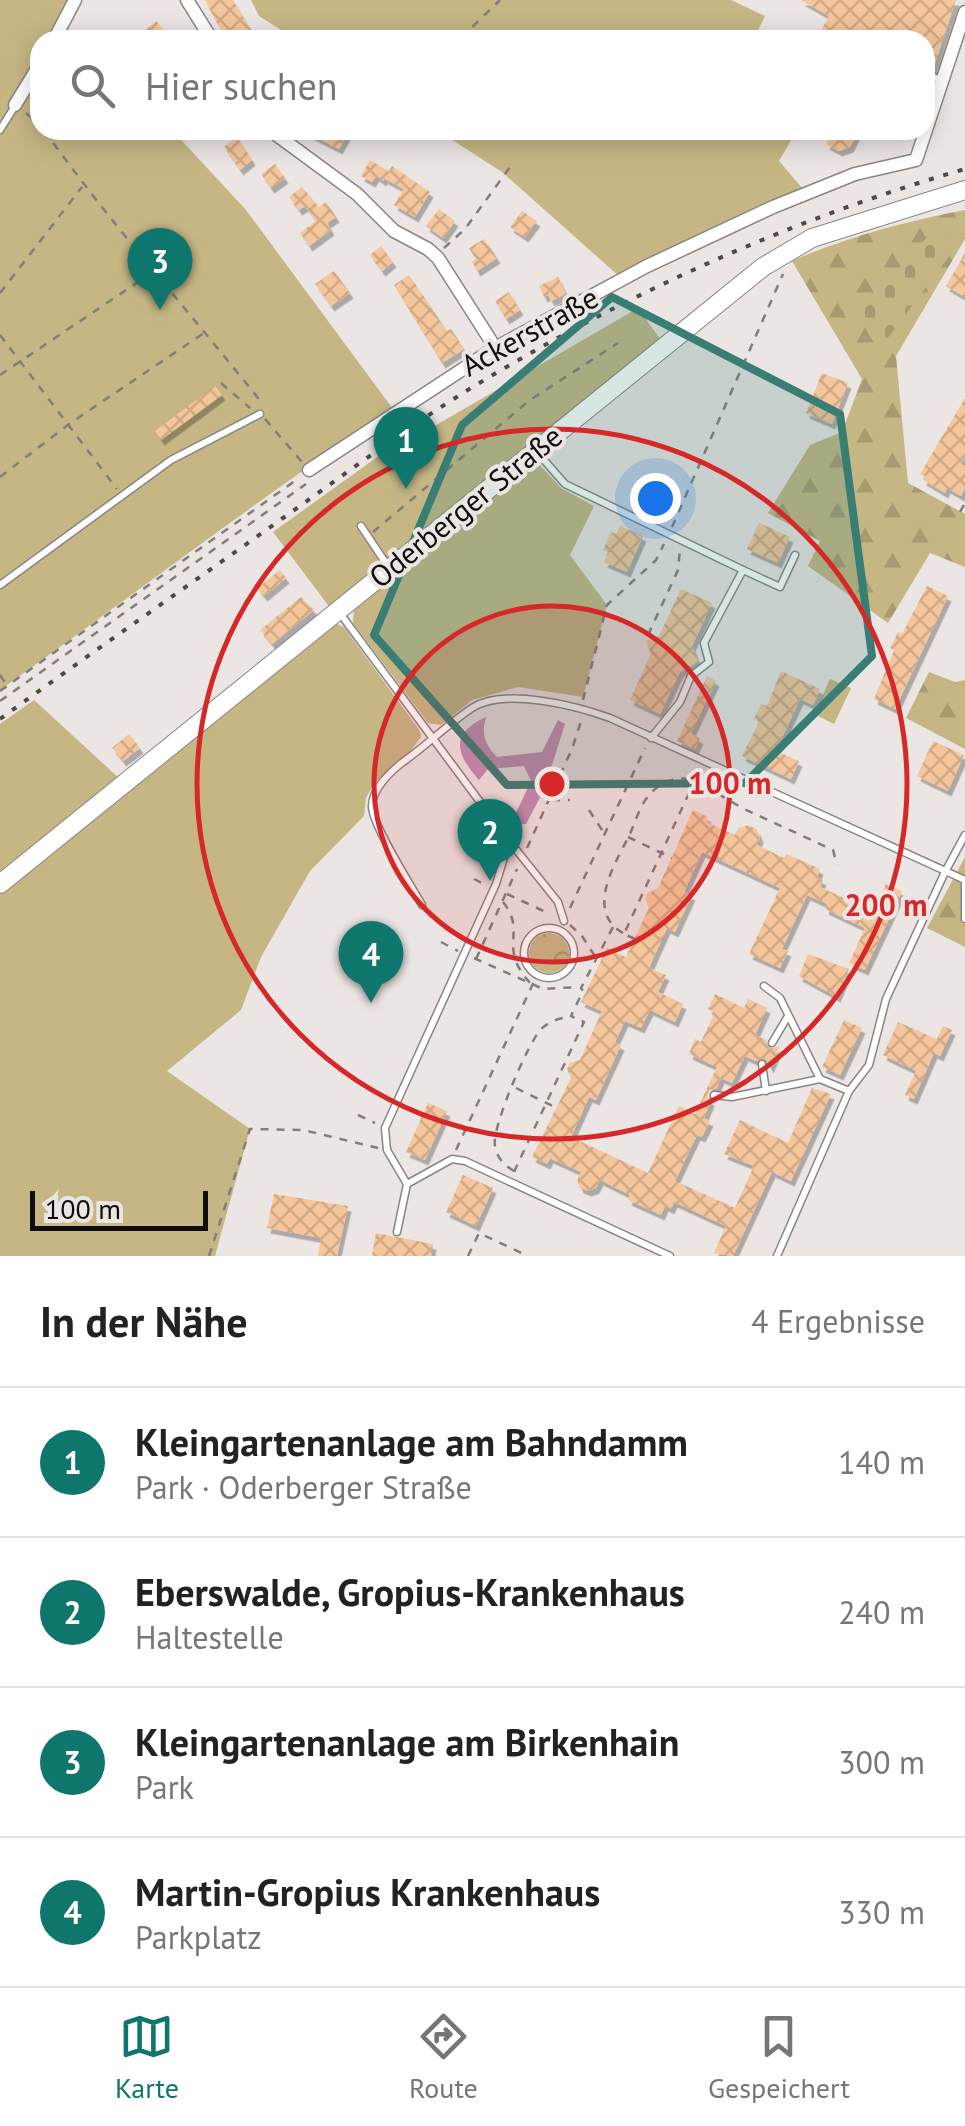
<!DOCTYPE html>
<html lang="de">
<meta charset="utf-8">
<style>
:root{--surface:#fff;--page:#f6f6f6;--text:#222;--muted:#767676;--line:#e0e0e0;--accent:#0f766e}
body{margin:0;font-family:"PT Sans",sans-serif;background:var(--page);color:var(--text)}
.scale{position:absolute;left:30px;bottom:25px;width:178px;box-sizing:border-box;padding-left:10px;border:5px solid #100e0d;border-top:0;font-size:28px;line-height:35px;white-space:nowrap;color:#100e0d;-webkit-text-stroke:8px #ebe5e3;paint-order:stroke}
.you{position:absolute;left:655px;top:498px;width:35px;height:35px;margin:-25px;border:8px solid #fff;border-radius:50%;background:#1a73e8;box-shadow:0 0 0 15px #1a73e833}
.badge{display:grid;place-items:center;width:65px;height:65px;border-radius:50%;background:var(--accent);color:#fff;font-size:32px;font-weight:700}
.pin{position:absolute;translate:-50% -82px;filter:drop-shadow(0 2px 5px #0008)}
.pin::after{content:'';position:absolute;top:52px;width:35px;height:30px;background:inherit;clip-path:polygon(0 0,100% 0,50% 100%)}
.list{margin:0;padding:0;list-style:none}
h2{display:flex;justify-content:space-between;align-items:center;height:130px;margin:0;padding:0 40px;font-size:42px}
h2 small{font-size:32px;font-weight:400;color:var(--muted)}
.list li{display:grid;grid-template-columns:65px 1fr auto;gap:30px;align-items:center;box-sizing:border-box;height:150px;padding:0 40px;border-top:2px solid var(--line)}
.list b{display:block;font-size:38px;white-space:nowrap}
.list p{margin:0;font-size:32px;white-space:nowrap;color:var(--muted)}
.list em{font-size:32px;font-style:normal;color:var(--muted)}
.icon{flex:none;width:55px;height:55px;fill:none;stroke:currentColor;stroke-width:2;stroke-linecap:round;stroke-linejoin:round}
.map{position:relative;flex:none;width:965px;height:1256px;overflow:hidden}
.search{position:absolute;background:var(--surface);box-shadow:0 5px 25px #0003;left:30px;right:30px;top:30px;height:110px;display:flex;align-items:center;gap:25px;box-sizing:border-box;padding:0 35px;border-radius:30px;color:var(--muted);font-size:38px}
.sheet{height:730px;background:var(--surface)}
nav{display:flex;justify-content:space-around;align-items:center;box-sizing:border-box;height:140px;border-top:2px solid var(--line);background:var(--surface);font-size:28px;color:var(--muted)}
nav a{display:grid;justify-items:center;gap:5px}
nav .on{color:var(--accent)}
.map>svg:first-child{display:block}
</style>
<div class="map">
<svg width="965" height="1256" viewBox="0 0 965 1256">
<defs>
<pattern id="forest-firs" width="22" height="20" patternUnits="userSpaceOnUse" patternTransform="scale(2.5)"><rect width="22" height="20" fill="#c5b684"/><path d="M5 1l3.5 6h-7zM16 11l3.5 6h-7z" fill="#a89b71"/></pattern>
<pattern id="cemetery-stones" width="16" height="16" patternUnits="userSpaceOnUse" patternTransform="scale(2.5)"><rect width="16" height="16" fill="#c5b684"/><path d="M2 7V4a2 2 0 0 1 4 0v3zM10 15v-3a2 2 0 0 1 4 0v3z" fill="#a89b71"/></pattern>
<pattern id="park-crowns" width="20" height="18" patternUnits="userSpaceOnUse" patternTransform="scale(2.5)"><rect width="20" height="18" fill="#c5b684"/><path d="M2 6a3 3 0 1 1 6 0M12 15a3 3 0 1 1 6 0" fill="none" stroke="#a89b71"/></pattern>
<pattern id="building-cross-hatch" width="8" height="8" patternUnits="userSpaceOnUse" patternTransform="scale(2.5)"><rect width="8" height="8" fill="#f5c69c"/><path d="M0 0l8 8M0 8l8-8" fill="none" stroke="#d1a985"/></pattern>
<filter id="shadow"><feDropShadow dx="3.5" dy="5.5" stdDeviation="0" flood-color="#0004"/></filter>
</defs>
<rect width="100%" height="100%" fill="#ebe5e3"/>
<g fill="#c5b684">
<path d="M0,0H70L54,40H40V130H172L246,210L393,409C259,498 131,597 0,690V130L4,123L0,120Z"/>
<path d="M251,0H731L765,16L753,40H297L259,16Z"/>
<path d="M437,130H797L779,161L803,189L620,277L502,172Z"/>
<path d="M638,308L660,339L331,609L273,532L394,445L433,427Z"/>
<path d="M535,460L561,488L594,506L570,555L607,605L583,697L518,687L472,700L441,725L428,723L353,623L354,606Z"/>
<path d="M337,624L344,627L420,731L421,737L408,754L375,782L366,798L364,816L310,871L261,957L241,1010L167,1071L250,1129L215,1256H0V892L324,627Z"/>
<path d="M830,679L851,688L834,724L814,714Z"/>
<path d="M34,700L120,779L0,878V724Z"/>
</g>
<g fill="url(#forest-firs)">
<path d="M965,210V239L896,356L908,483L965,514V567L930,553L888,623L808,566L820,541L768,513L810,445L842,432L862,379L792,261C847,237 907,221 965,210Z"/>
<path d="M929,672L955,682L965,680V749L906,718Z"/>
<path d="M965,857V947L927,928Z"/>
</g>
<path fill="url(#cemetery-stones)" d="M935,228L956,247L884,343L856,316Z"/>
<circle fill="url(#park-crowns)" cx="549" cy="953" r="20"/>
<path fill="#bf8eb3" d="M486,717C481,735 485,744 497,757L542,752L558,720L565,724L544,790L526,824H521L515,815L531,781L524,766L488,769L479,780C456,754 449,734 486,717Z"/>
<g fill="url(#building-cross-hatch)" filter="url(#shadow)">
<path d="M205,0H233L251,30L234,40H226Z"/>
<path d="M801,0H956L933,69L925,65V40H831L819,34L829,16Z"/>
<path d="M156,21L173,40H151L143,32Z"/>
<path d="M302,130H338L347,135L339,149Z"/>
<path d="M846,130H859L850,147L839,151L826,144L832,133L842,138Z"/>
<path d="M237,137L252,160L240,170L224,147Z"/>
<path d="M370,160L389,171L392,166L430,192L415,217L394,205L404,189L385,179L386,176L383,181L376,176L372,182L361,176Z"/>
<path d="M275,164L285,178L271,188L261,174Z"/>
<path d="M302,187L319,207L326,202L336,217L327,223L331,230L309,246L300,233L316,221L305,206L299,210L289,197Z"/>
<path d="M439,209L455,221L443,238L426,226Z"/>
<path d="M522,211L537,221L525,237L510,227Z"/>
<path d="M484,239L497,258L477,271L472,262L476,259L469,248Z"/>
<path d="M381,246L393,262L382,271L370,255Z"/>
<path d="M965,253V297L946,286Z"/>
<path d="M334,271L350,293L331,306L315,284Z"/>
<path d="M409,275L447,331L451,329L464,349L442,363L394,285Z"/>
<path d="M558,277L566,294L551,301L548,295L544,297L539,286Z"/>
<path d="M509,292L520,310L506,319L495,301Z"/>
<path d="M822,373L848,383L832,424L806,413Z"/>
<path d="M215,386L222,395L161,440L155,431Z"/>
<path d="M965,398V457L961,464L965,467V488L961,496L947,488L945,493L923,480L925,476L920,474Z"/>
<path d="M759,523L790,537L778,563L747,549Z"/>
<path d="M620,526L643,536L627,572L604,562L609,552L603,550L611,532L616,534Z"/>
<path d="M280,570L286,578L264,596L257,588Z"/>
<path d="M927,586L948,596L895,709L874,699L894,650L890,648L898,632L902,634Z"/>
<path d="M681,589L712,603L692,646L698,662L680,672L660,714L630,700L651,654L646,641L659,636Z"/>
<path d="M301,597L314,610L272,644L260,630Z"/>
<path d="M781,671L820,689L813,705L800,699L776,751L799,761L791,779L742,756L759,722L754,719L761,704L767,706Z"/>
<path d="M707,676L716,681L691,733L700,739L695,749L677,741Z"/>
<path d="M129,734L140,748L123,761L112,748Z"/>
<path d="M933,741L964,755L948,791L917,776Z"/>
<path d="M693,810L708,817L706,822L735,835L738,828L749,825L757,830L760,838L757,845L784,858L787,854L820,869L817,877L823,880L820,887L873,911L886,884L902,891L865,970L849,963L865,928L825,909L827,904L807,895L782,949L788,951L780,968L749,954L780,888L702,852L684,892L692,895L675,932L667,928L649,968L666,975L658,992L683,1004L675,1022L650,1010L641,1028L625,1021L615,1042L621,1045L596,1100L589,1097L571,1137L648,1173L679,1106L695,1114L717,1067L689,1054L695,1039L701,1042L715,1012L708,1009L715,994L744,1008L748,999L767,1008L755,1035L766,1040L769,1049L780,1046L770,1068L765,1058L756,1061L745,1056L732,1083L721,1078L717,1088L709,1090L707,1097L711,1101L704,1118L710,1121L702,1137L697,1135L675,1181L735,1208L754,1166L724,1154L740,1120L788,1143L812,1088L831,1094L791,1181L772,1172L733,1256L714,1253L726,1226L674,1202L671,1209L665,1206L661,1215L628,1200L630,1195L600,1180L596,1188L588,1191L580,1188L577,1180L581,1172L550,1158L547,1164L532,1157L571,1078L567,1069L570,1063L580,1060L602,1011L581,1002L607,948L626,957L649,908L645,899L648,893L658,888Z"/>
<path d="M808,954L849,969L837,997L799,976Z"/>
<path d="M844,1020L862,1028L840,1075L822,1067Z"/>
<path d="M898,1022L937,1039L943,1026L952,1030L940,1056L934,1053L914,1099L905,1095L916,1071L883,1055Z"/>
<path d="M428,1103L447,1111L425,1160L406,1152Z"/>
<path d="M463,1175L493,1188L476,1226L446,1212Z"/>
<path d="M274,1194L348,1206L337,1256H318L321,1238L267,1228Z"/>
<path d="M376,1233L433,1244L431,1256H372Z"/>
</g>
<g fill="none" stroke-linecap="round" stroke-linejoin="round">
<g stroke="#8a8584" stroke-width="9">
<g id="service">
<path d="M925,72L941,81"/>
<path d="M0,130L15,106"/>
<path d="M537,452L565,484L743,570"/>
<path d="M361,526L389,568"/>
<path d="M0,585L171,460L260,414"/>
<path d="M339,612L509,841L496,884L385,1128L387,1150L407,1184L397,1232"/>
<path d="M651,738L680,702L691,676L709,662L704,643L743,570L780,587L795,555"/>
<path d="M510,842L558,902L564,921"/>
<path d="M422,905C412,887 371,823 372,806C372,789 391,771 403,762C427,745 448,724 472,708C504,687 577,706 610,718L965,880V919"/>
<circle cx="549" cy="953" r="25"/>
<path d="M764,986L780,998L820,1079L849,1091"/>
<path d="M772,1043L788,1016"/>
<path d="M762,1064L766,1091"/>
<path d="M714,1095L732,1097L820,1079"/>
<path d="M407,1184L452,1159L465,1161L670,1256"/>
<path d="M777,1256L849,1091L869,1065L886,999L945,872L965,835"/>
</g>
</g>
<g stroke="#8a8584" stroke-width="15">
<g id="minor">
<path d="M187,0L212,40"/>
<path d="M54,40L75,0"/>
<path d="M15,105L40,64"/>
<path d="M270,130L357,194L394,231L428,249L438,258L491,341"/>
<path d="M309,470L495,348L647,266L773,207L855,174L916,160L965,12"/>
</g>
</g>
<g stroke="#8a8584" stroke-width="20">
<path id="secondary" d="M0,884L763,267L812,238L965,190"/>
</g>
<g stroke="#827e7c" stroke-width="2.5" stroke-dasharray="8 8" stroke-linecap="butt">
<path d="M461,38L500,0"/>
<path d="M26,113L40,125"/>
<path d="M44,130C110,223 187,309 258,398L259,403"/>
<path d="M444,248L465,229L510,167"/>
<path d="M0,293L82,187"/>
<path d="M0,335L117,489"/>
<path d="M0,375L153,272"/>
<path d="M221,383L250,408"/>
<path d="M265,419L302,462"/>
<path d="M0,477L69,424L204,333"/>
<path d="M960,512L965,503"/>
<path d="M672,527L783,274"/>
<path d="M373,532L530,400L618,343"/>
<path d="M648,635L678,570L680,549"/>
<path d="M0,675L6,684"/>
<path d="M0,691L299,478"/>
<path d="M583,700L607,605L656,560L664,544"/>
<path d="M0,701L306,484"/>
<path d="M552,800H570"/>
<path d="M589,810L604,833"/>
<path d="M628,837L672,858"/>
<path d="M527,848L572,749L582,718"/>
<path d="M474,879L486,885"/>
<path d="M507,894L550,914"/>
<path d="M503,902C528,933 496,946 531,984"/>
<path d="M570,908L645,748"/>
<path d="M570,925L582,936L596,958"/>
<path d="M623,933C584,911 616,862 630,834C636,820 641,802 652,792C664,780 679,776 695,780L701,767"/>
<path d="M635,939L624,934L695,780L742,808L833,850L837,865"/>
<path d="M441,942L458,951"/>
<path d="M474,958L543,989L579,987"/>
<path d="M476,959L517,869"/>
<path d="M516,1088L555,1107"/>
<path d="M358,1115L375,1123"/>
<path d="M456,1150L537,975"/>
<path d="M514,1171C504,1165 497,1158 495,1146C491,1129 528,1043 541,1029C550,1021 559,1018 570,1017"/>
<path d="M514,1172L584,1022L571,1016L583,991L581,988L613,927"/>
<path d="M209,1256L250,1129L303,1130L378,1148"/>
<path d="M468,1256L479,1233L528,1256"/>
</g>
<use href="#service" stroke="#fff" stroke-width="6"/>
<use href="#minor" stroke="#fff" stroke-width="12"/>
<use href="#secondary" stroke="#fff" stroke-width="18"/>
<path stroke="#4c4947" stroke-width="4" stroke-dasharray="5 10" stroke-linecap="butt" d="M0,719C94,651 189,585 283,518C347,473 410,425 476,385C628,293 794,218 965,169"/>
</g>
<path fill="#397e74" fill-opacity="0.2" stroke="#397e74" stroke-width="8" stroke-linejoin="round" d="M612,297L840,414L872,656L745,783L507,785L374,635L462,425Z"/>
<circle cx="552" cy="784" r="178" fill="#d62828" fill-opacity=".12"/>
<g fill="none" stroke="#d62828" stroke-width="5">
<circle cx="552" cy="784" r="178"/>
<circle cx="552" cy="784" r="355"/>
</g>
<g text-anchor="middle" stroke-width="8" stroke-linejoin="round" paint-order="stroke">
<g font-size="30" fill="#100e0d" stroke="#ebe5e3">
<text transform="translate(530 332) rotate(-29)" y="10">Ackerstraße</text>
<text transform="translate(466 507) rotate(-39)" y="10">Oderberger Straße</text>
</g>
</g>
<circle cx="552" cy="784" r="15" fill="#d62828" stroke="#ebe5e3" stroke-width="5"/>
<g font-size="30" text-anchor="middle" font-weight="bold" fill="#d62828" stroke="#ebe5e3" stroke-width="8" stroke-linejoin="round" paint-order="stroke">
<text x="730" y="794">100 m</text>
<text x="886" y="916">200 m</text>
</g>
</svg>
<div class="scale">100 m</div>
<div class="you"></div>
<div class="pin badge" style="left:406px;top:489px">1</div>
<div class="pin badge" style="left:490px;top:881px">2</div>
<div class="pin badge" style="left:160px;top:310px">3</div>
<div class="pin badge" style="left:371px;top:1003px">4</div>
<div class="search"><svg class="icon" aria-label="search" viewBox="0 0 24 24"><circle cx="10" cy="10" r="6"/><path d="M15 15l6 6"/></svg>Hier suchen</div>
</div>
<section class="sheet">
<h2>In der Nähe<small>4 Ergebnisse</small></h2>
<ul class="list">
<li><span class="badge">1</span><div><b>Kleingartenanlage am Bahndamm</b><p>Park · Oderberger Straße</p></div><em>140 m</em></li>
<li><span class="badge">2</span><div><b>Eberswalde, Gropius-Krankenhaus</b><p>Haltestelle</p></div><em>240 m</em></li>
<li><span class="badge">3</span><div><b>Kleingartenanlage am Birkenhain</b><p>Park</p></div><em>300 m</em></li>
<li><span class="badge">4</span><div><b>Martin-Gropius Krankenhaus</b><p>Parkplatz</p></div><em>330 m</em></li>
</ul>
</section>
<nav>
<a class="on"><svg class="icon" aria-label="map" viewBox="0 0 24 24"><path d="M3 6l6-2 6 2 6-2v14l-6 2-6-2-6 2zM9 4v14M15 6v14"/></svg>Karte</a>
<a><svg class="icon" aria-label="directions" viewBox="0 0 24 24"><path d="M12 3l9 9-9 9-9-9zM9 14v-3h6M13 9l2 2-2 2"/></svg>Route</a>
<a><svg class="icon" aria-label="saved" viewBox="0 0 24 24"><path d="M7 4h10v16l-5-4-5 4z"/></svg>Gespeichert</a>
</nav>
